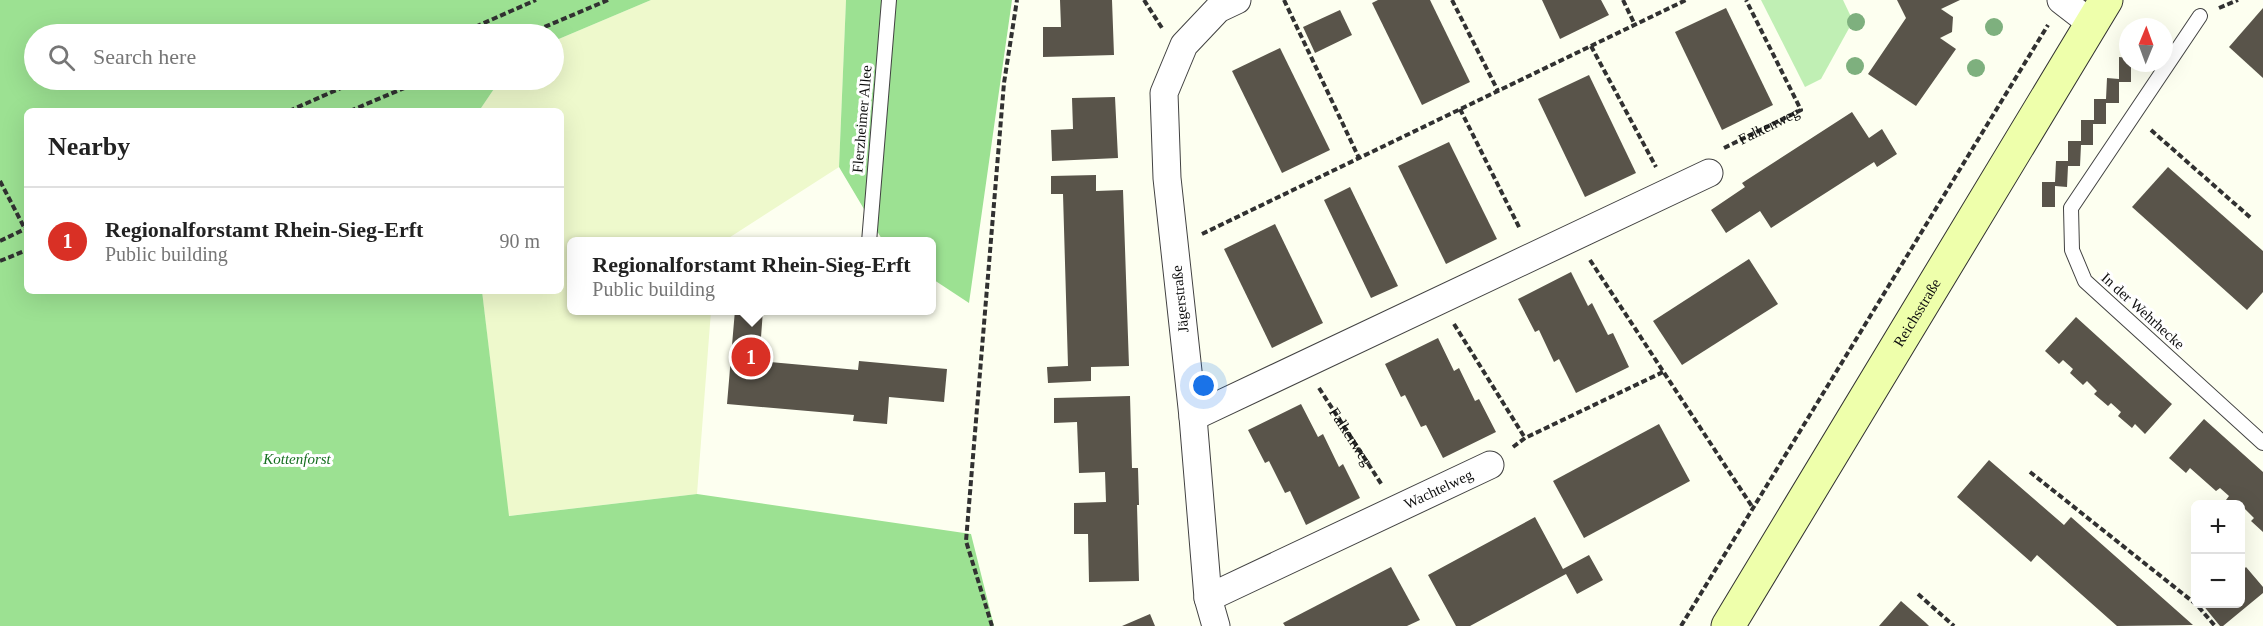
<!DOCTYPE html>
<meta charset="utf-8">
<style>
:root{--surface:#fff;--page:#f2f2f2;--text:#222;--muted:#767676;--line:#e0e0e0;--accent:#d93025}
body{margin:0;font-family:"Times New Roman",serif;background:var(--page);color:var(--text)}
.controls{position:absolute;right:18px;bottom:18px;display:grid;overflow:hidden;border-radius:9px;box-shadow:0 6px 24px #0002}
.controls button{width:54px;height:54px;display:grid;place-items:center;padding:0;border:0;border-bottom:2px solid var(--line);background:var(--surface);color:var(--text);font:30px sans-serif}
.compass{position:absolute;left:2119px;top:18px;width:54px;height:54px;border-radius:50%;background:var(--surface);box-shadow:0 6px 24px #0002;rotate:1deg}
.you{position:absolute;left:1204px;top:386px;width:21px;height:21px;margin:-15px;border:4px solid #fff;border-radius:50%;background:#1a73e8;box-shadow:0 0 0 9px #1a73e833}
.badge{display:grid;place-items:center;width:39px;height:39px;border-radius:50%;background:var(--accent);color:#fff;font-size:20px;font-weight:700}
.pin{position:absolute;translate:-50% -50%;border:3px solid #fff;box-shadow:0 2px 6px #0006}
.popup{position:absolute;left:567px;top:237px;width:369px;height:78px;box-sizing:border-box;display:grid;place-content:center;border-radius:9px;background:var(--surface);filter:drop-shadow(0 2px 4px #0005);font-size:20px;white-space:nowrap;color:var(--muted)}
.popup b{font-size:22px;color:var(--text)}
.popup::after{content:'';position:absolute;left:50%;top:100%;margin-left:-12px;border:12px solid transparent;border-top-color:var(--surface)}
.list{margin:0;padding:0;list-style:none}
h2{display:flex;justify-content:space-between;align-items:center;height:78px;margin:0;padding:0 24px;font-size:26px}
h2 small{font-size:20px;font-weight:400;color:var(--muted)}
.list li{display:grid;grid-template-columns:39px 1fr auto;gap:18px;align-items:center;box-sizing:border-box;height:108px;padding:0 24px;border-top:2px solid var(--line)}
.list b{display:block;font-size:22px;white-space:nowrap}
.list p{margin:0;font-size:20px;white-space:nowrap;color:var(--muted)}
.list em{font-size:20px;font-style:normal;color:var(--muted)}
.icon{flex:none;width:33px;height:33px;fill:none;stroke:currentColor;stroke-width:2;stroke-linecap:round;stroke-linejoin:round}
.map{position:relative;flex:none;width:2263px;height:626px;overflow:hidden}
.search{position:absolute;background:var(--surface);box-shadow:0 6px 24px #0002;left:24px;top:24px;width:540px;height:66px;display:flex;align-items:center;gap:15px;box-sizing:border-box;padding:0 21px;border-radius:33px;color:var(--muted);font-size:22px}
.panel{position:absolute;background:var(--surface);box-shadow:0 6px 24px #0002;left:24px;top:108px;width:540px;height:186px;border-radius:9px}
.map>svg:first-child{display:block}
</style>
<div class="map">
<svg width="2263" height="626" viewBox="0 0 2263 626">
<rect width="100%" height="100%" fill="#fdfff0"/>
<path fill="#eef9cc" d="M651,0H846L839,167L724,241L571,242V310L711,311L697,494L508,516L482,291H561V111H479L500,80H554V41Z"/>
<path fill="#c0efb4" d="M1761,0H1843L1853,21L1821,79L1805,87Z"/>
<g fill="#9ce192">
<path d="M0,0H651L554,41V34H34V80H500L479,111H27V291H482L509,516L697,494L971,534L994,626H0Z"/>
<path d="M846,0H1012L969,303L931,278V242L883,241L839,167Z"/>
</g>
<g fill="#59544a">
<path d="M1060,0H1112L1114,55L1043,57V27H1061Z"/>
<path d="M1378,0H1430L1470,82L1422,105L1372,3Z"/>
<path d="M1542,0H1601L1609,15L1560,39Z"/>
<path d="M1897,0H1960L1941,9L1953,17L1952,32L1940,38L1956,49L1916,106L1868,74L1906,18Z"/>
<path d="M1726,8L1773,105L1722,130L1675,32Z"/>
<path d="M2263,8V78L2229,47Z"/>
<path d="M1340,10L1352,35L1315,53L1303,27Z"/>
<path d="M1280,48L1330,150L1282,173L1232,71Z"/>
<path d="M2119,57L2128,58V63H2131V82H2119V103H2106V124H2093V145H2081L2080,166H2068L2067,187L2055,186V207H2042V182H2055L2056,161H2068V141H2081V120H2094V99H2106L2107,78L2119,79Z"/>
<path d="M1589,75L1636,173L1585,197L1538,99Z"/>
<path d="M1115,97L1118,158L1052,161L1051,130L1073,129L1072,98Z"/>
<path d="M1852,112L1869,138L1882,129L1897,154L1877,167L1874,162L1771,228L1760,211L1726,233L1711,210L1745,187L1742,183Z"/>
<path d="M1449,142L1497,239L1446,264L1398,166Z"/>
<path d="M2168,167L2263,251V292L2247,310L2132,207Z"/>
<path d="M1096,175V191L1123,190L1129,366L1091,367V381L1048,383L1047,367L1068,366L1063,194H1051V176Z"/>
<path d="M1350,187L1398,286L1371,298L1324,200Z"/>
<path d="M1275,224L1323,323L1272,348L1224,249Z"/>
<path d="M1749,259L1778,304L1682,365L1653,321Z"/>
<path d="M1571,272L1588,306L1592,303L1608,335L1613,333L1629,367L1576,393L1559,359L1554,362L1539,330L1535,332L1518,299Z"/>
<path d="M735,310H763L760,351L771,353L770,362L858,370L859,361L947,369L944,402L889,397L887,424L853,421L854,415L727,404Z"/>
<path d="M2076,317L2172,404L2145,434L2135,424L2132,428L2118,416L2121,412L2111,403L2108,406L2094,394L2097,391L2087,381L2083,385L2070,373L2073,369L2063,360L2059,364L2045,351Z"/>
<path d="M1438,338L1454,371L1459,368L1475,401L1479,399L1496,432L1443,458L1426,425L1421,427L1405,395L1401,397L1385,364Z"/>
<path d="M1130,396L1132,468H1138L1139,505H1137L1139,581L1089,582L1088,534H1074V503L1106,502L1105,472L1079,473L1077,422L1054,423V398Z"/>
<path d="M1301,404L1318,437L1323,434L1339,467L1343,464L1360,498L1306,525L1290,491L1285,493L1269,461L1265,463L1248,430Z"/>
<path d="M2204,419L2263,472V532L2251,521L2254,518L2244,508L2241,512V504H2231L2226,500L2229,496L2220,488L2216,491L2190,468L2186,473L2169,458Z"/>
<path d="M1659,424L1690,481L1584,538L1553,481Z"/>
<path d="M1989,460L2064,525L2071,517L2193,625L2117,626L2037,555L2031,562L1957,497Z"/>
<path d="M1535,517L1563,569L1589,555L1603,580L1577,594L1566,574L1470,626H1456L1428,575Z"/>
<path d="M1391,567L1420,620L1407,626H1285L1283,623Z"/>
<path d="M2246,567L2263,587V593L2223,626H2220L2202,604H2240L2241,572Z"/>
<path d="M1901,601L1926,623L1929,626H1879Z"/>
<path d="M1150,614L1155,626H1122Z"/>
</g>
<g fill="none" stroke-linecap="round" stroke-linejoin="round">
<g stroke="#424242" stroke-width="16">
<g id="service">
<path d="M2200,16L2071,208L2072,250L2085,281L2263,443"/>
<path d="M869,242L889,0"/>
</g>
</g>
<g stroke="#424242" stroke-width="29">
<g id="minor">
<path d="M2061,0L2092,24"/>
<path d="M1193,417L1709,173"/>
<path id="s3" d="M1208,598L1490,465"/>
<path d="M1216,626L1208,598L1193,417L1167,178L1164,93L1184,45L1218,9L1237,0"/>
</g>
</g>
<g stroke="#313131" stroke-width="35">
<g id="secondary">
<path id="s4" d="M1728,626L2106,0"/>
</g>
</g>
<g stroke="#313131" stroke-width="4" stroke-dasharray="6 3" stroke-linecap="butt">
<path d="M1144,0L1162,28"/>
<path d="M1284,0L1359,158"/>
<path d="M1452,0L1498,91"/>
<path d="M1623,0L1635,25"/>
<path d="M2219,8L2238,0"/>
<path d="M459,34L536,0"/>
<path d="M528,34L608,0"/>
<path d="M1591,46L1656,167"/>
<path d="M1460,109L1520,229"/>
<path d="M289,111L359,80"/>
<path d="M350,111L423,80"/>
<path d="M2151,130L2252,219"/>
<path id="s1" d="M1724,148L1801,110L1746,0"/>
<path d="M0,181L25,229"/>
<path d="M1202,234L1686,0"/>
<path d="M0,241L27,228"/>
<path d="M1590,260L1753,508"/>
<path d="M0,261L27,250"/>
<path d="M1454,324L1525,438"/>
<path id="s2" d="M1319,388L1382,485"/>
<path d="M1513,447L1525,438L1663,372"/>
<path d="M2030,472L2197,605L2215,626"/>
<path d="M1918,594L1954,626"/>
<path d="M992,626L966,541L1004,83L1017,0"/>
<path d="M1681,626L2048,25"/>
</g>
<use href="#service" stroke="#fff" stroke-width="14"/>
<use href="#minor" stroke="#fff" stroke-width="27"/>
<use href="#secondary" stroke="#eeffab" stroke-width="33"/>
</g>
<g fill="#7eb07e">
<circle cx="1856" cy="22" r="9"/>
<circle cx="1994" cy="27" r="9"/>
<circle cx="1855" cy="66" r="9"/>
<circle cx="1976" cy="68" r="9"/>
</g>
<g text-anchor="middle" stroke-width="6" stroke-linejoin="round" paint-order="stroke">
<g font-size="15" fill="#0f0f0f" stroke="#fff">
<text transform="translate(862 119) rotate(-85)" y="5">Flerzheimer Allee</text>
<text dy="5" stroke="none"><textPath href="#s1" startOffset="50">Falkenweg</textPath></text>
<text transform="translate(1180 299) rotate(-96)" y="5">Jägerstraße</text>
<text transform="translate(2143 311) rotate(42)" y="5">In der Wehrhecke</text>
<text dy="5" stroke="none"><textPath href="#s4" startOffset="366">Reichsstraße</textPath></text>
<text dy="5" stroke="none"><textPath href="#s2" startOffset="58">Falkenweg</textPath></text>
<text dy="5" stroke="none"><textPath href="#s3" startOffset="255">Wachtelweg</textPath></text>
</g>
<g font-size="15" font-style="italic" fill="#176f20" stroke="#fff">
<text x="297" y="464">Kottenforst</text>
</g>
</g>
</svg>
<div class="controls">
<button>+</button>
<button>−</button>
</div>
<svg class="compass" viewBox="-18 -18 36 36"><path d="M0-13l5 13h-10z" fill="#e53935"/><path d="M0 13l5-13h-10z" fill="#767676"/></svg>
<div class="you"></div>
<div class="pin badge" style="left:751px;top:357px">1</div>
<div class="popup"><b>Regionalforstamt Rhein-Sieg-Erft</b>Public building</div>
<div class="search"><svg class="icon" aria-label="search" viewBox="0 0 24 24"><circle cx="10" cy="10" r="6"/><path d="M15 15l6 6"/></svg>Search here</div>
<section class="panel">
<h2>Nearby<small></small></h2>
<ul class="list">
<li><span class="badge">1</span><div><b>Regionalforstamt Rhein-Sieg-Erft</b><p>Public building</p></div><em>90 m</em></li>
</ul>
</section>
</div>
